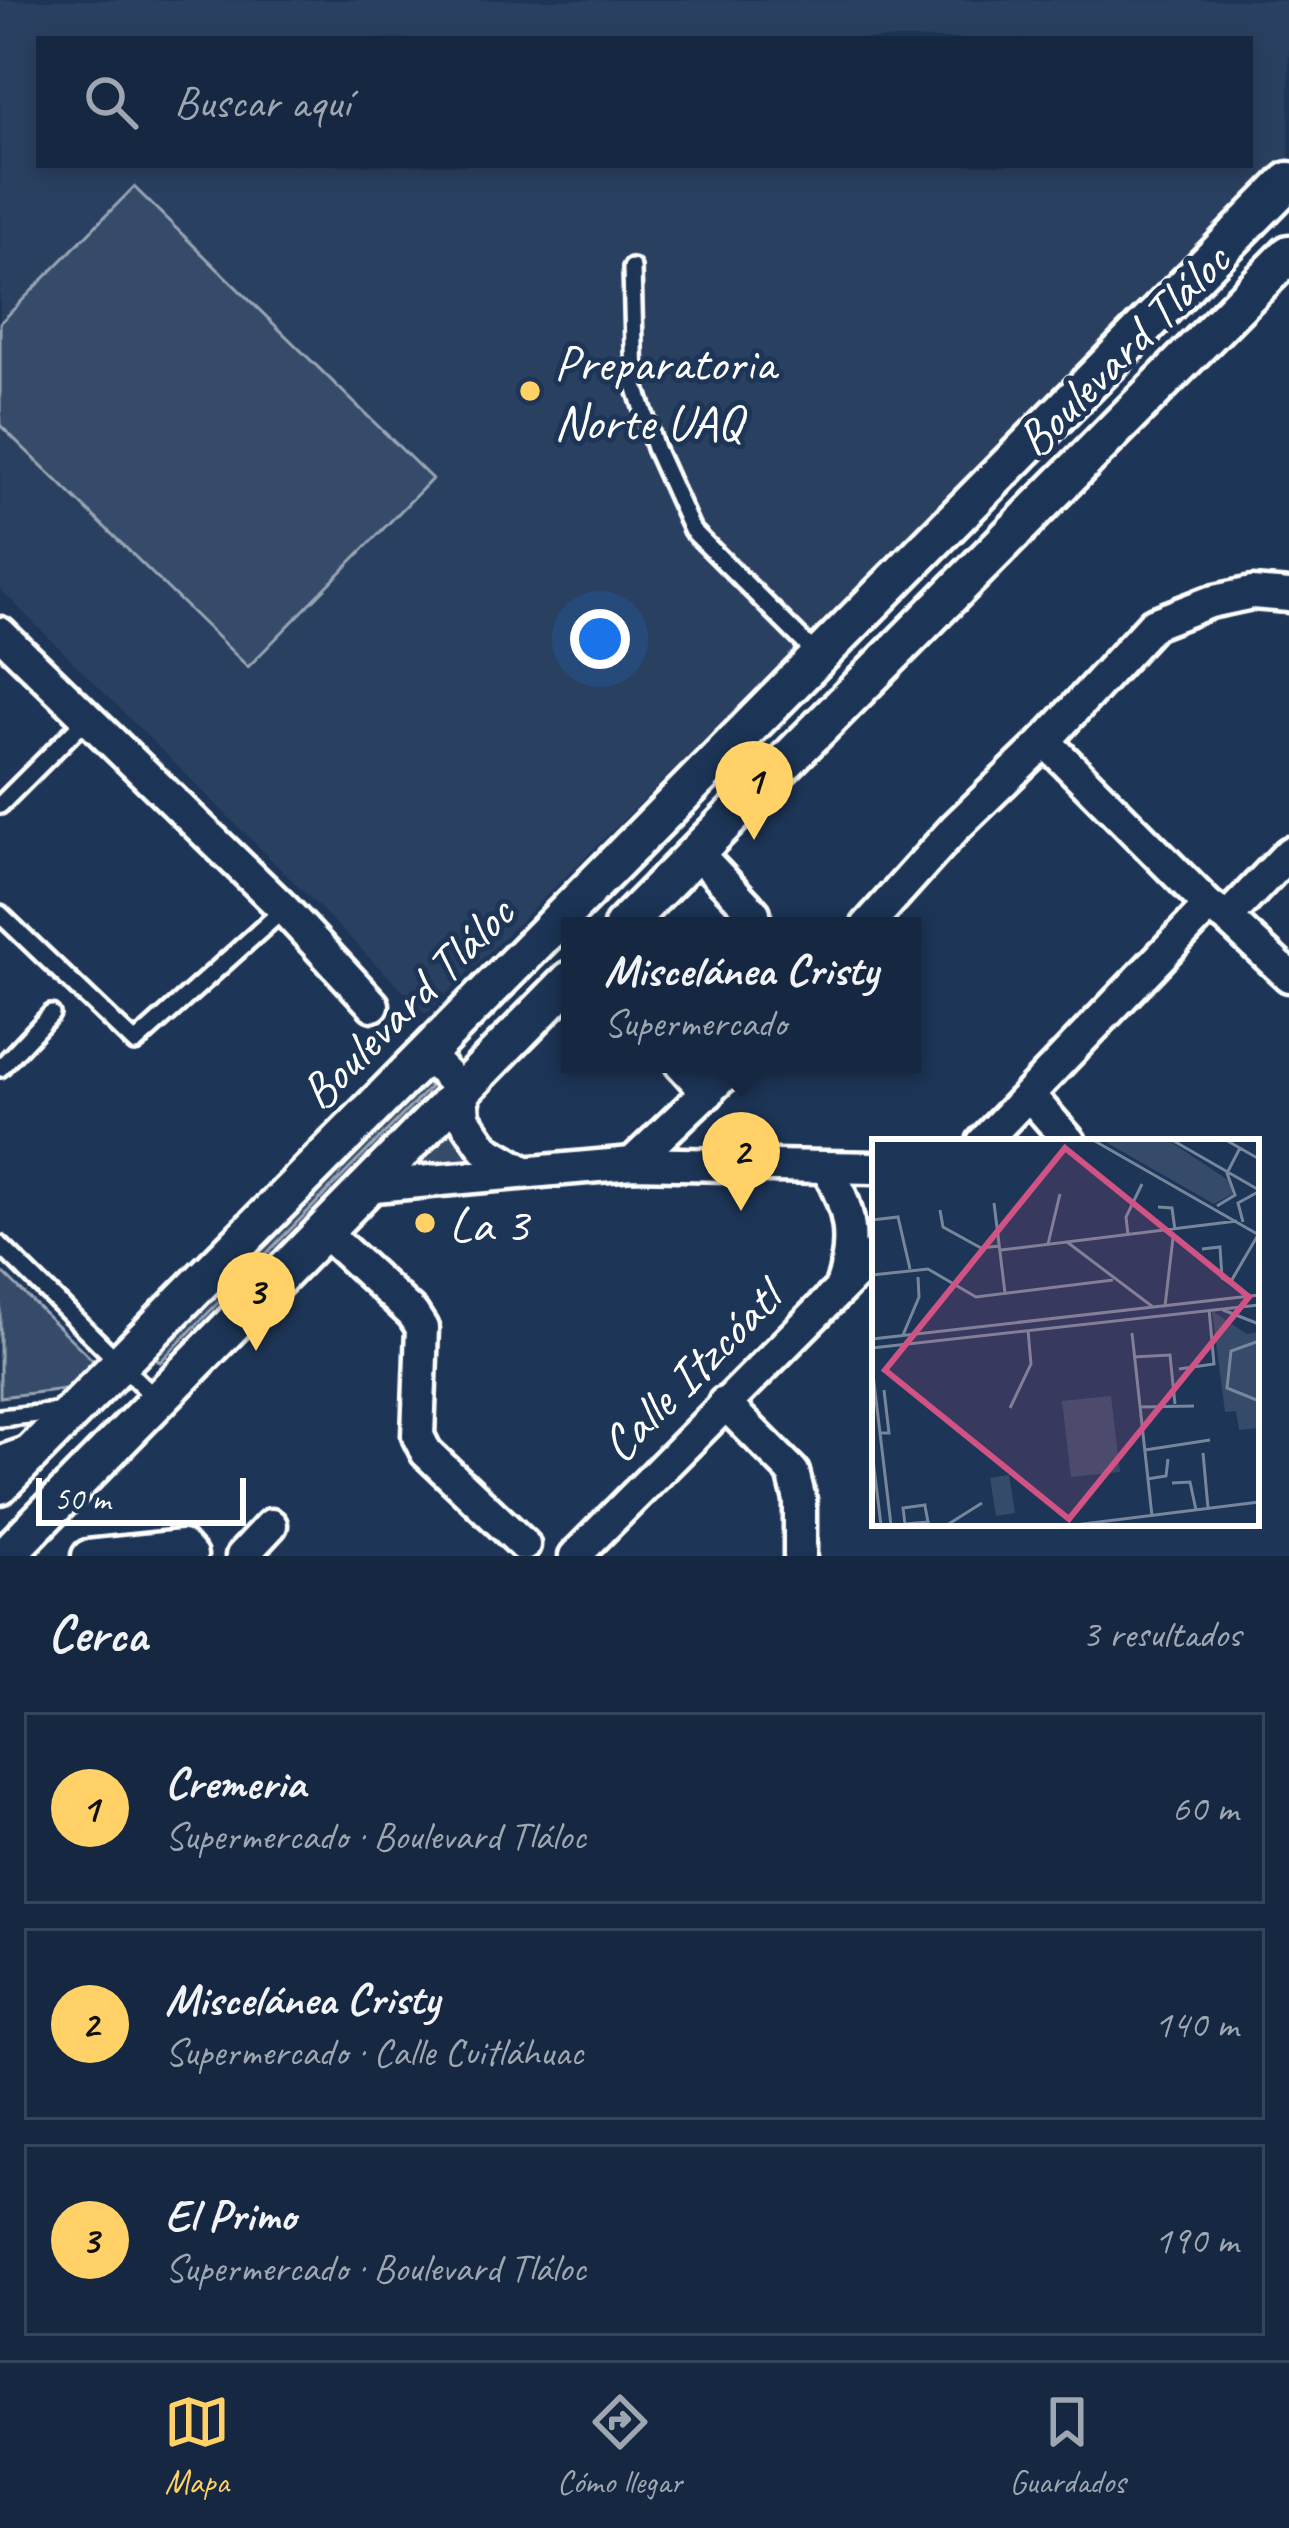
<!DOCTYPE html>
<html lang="es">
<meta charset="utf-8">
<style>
:root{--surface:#162841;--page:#1f3048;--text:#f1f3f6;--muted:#9ea6b1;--line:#35445a;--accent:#ffd166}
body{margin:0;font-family:Caveat,sans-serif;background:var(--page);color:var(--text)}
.scale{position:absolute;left:36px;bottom:30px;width:210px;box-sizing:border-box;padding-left:12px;border:6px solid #fff;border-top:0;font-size:33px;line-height:42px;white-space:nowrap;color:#fff;-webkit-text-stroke:9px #1d3557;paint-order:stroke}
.you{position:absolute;left:600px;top:639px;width:42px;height:42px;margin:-30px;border:9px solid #fff;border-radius:50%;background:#1a73e8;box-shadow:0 0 0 18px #1a73e833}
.badge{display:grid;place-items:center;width:78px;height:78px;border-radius:50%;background:var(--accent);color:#111;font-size:39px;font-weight:700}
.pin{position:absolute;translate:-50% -99px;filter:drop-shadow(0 3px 6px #0008)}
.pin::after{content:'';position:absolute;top:63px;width:42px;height:36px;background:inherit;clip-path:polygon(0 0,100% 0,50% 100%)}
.popup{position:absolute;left:561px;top:917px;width:360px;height:156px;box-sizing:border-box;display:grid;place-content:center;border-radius:0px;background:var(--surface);filter:drop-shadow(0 3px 9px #0005);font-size:39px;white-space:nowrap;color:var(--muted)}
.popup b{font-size:45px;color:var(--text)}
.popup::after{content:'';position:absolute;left:50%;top:100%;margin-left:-24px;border:24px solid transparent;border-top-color:var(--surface)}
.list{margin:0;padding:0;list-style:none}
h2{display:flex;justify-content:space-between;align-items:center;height:156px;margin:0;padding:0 48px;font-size:51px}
h2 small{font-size:39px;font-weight:400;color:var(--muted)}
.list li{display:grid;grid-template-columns:78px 1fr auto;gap:36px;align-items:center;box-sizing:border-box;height:192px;margin:0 24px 24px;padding:0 24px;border:3px solid var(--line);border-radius:0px}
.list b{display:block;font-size:45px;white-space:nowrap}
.list p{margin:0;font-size:39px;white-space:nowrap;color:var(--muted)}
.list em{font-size:39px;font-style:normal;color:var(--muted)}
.icon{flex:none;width:66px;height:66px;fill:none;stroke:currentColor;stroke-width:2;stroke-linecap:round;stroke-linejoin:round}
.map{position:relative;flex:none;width:1289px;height:1556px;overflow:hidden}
.search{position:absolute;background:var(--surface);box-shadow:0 6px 18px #0003;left:36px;right:36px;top:36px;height:132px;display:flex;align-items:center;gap:30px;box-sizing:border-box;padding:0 42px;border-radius:0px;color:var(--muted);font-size:45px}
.sheet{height:804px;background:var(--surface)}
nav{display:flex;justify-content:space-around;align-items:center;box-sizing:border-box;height:168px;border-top:3px solid var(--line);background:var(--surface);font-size:33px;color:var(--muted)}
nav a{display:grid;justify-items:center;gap:6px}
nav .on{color:var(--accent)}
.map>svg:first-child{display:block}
</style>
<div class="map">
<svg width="1289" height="1556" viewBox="0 0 1289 1556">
<rect width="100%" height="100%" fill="#1d3557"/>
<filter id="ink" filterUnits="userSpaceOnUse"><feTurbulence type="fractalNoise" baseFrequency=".00833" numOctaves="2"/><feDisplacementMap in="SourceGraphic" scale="24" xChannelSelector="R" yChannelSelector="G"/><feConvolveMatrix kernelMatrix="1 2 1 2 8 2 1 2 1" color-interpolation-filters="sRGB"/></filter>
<g filter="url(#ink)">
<path fill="#2a4161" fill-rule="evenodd" d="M0,0H1289V164L426,1014L0,589ZM39,39H1250V165H39Z"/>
<g fill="#364b69" stroke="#9aa5b4" stroke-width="3">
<path d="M134,187L432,479L248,667L0,425V323Z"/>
<path d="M422,1079L430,1087L160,1362L152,1355Z"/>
<path d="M457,1114L485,1162L406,1163Z"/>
<path d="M0,1270L107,1374L97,1385L0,1397Z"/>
</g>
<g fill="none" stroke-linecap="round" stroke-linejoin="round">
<g stroke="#fff" stroke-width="24">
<g id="service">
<path d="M632,268L635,385L655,448L692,530L819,657"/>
<path d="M0,805L86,719"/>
<path d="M0,914L135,1043L284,909"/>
<path d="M0,1068L51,1014"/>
<path d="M0,1245L157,1400"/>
<path d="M0,1418L66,1411"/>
<path d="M0,1454L26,1445"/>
</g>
</g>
<g stroke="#fff" stroke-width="39">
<g id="minor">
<path d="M0,633L284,909L373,1005"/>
<path d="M1045,741L1209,906L1227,918L1289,976"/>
<path d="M696,852L754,913"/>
<path d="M1227,918L1289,853"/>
<path d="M867,926L955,828L1045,741L1153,624L1210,602L1252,593L1289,596"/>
<path d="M427,1055L462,1091L464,1118L485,1149L521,1170"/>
<path d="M681,1064L708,1093"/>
<path d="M1029,1095L1070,1142"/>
<path d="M983,1142L1209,906"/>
<path d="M632,1163L736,1064"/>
<path d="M827,1169C851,1208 856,1242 841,1287"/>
<path d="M363,1187L632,1163L875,1168"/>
<path d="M322,1230L413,1314L422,1328L418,1436L426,1452L524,1545"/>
<path d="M724,1403L793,1472L800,1500V1556"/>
<path d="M88,1556L182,1546L191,1556"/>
<path d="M242,1556L271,1525"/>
<path d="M575,1556L875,1254"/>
</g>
</g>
<g stroke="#fff" stroke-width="45">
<g id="tertiary">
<path d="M623,926L1289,254"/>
<path d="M0,1485L1289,181"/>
<path d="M5,1556L570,980"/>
</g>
</g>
<use href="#service" stroke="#1d3557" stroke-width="15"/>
<use href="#minor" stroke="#1d3557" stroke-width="30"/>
<use href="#tertiary" stroke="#1d3557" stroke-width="36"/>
</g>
</g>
<g fill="#ffd166" stroke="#1d3557" stroke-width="4.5">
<circle cx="530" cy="391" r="12"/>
<circle cx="425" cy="1223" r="12"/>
</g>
<g text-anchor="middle" stroke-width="10" stroke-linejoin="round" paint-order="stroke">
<g font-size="51" fill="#fff" stroke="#1d3557">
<text transform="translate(1122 349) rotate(-45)" y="18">Boulevard Tláloc</text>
<text transform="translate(406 1002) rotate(-45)" y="18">Boulevard Tláloc</text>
<text transform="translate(690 1371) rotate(-45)" y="18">Calle Itzcóatl</text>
</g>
<g font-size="51" fill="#fff" stroke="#1d3557" text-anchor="start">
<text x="554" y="380">Preparatoria<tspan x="554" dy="59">Norte UAQ</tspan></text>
<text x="449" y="1241">La 3</text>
</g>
</g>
<g transform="translate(872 1139)">
<rect width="387" height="387" fill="#1d3557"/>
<path d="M230,1H296L359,43L360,55L342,65ZM340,172L375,195L387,193V289L367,291L364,272L353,273ZM239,257L248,333L199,338L190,262ZM137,336L143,374L124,377L118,339Z" fill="#364b69"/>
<path fill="none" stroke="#77869a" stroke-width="3" d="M221,1L387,96M300,1L387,51M354,1L387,20M122,64L133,154M345,67L363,56L355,34L368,9M286,68L300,69L303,91M68,71L71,88L109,109L128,107M0,81L26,78L38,130M371,83L366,64L386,53M256,96L254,78L270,45M195,103L281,168M176,105L188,55M330,110L348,108L350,139L369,151M129,111L365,82M0,136L56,130L104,158L241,141M358,144L386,96M293,167L301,99M351,171L387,185M260,194L280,377M31,196L47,158L46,138M0,200L387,156M387,202L359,212L355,249L387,262M0,209L387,166M261,218L298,216L303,265M0,227L19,386M307,230L342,225L337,170M268,268L322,267M138,269L159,225L156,191M8,294H17L12,251M273,311L338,301M0,312L9,386M331,314L336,369M275,340L294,337L296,320M300,344L318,343L324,371M56,383L33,385L31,369L53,366V367L56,383L57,386M75,386L110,364M203,386L387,363"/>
<path fill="#d15284" fill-opacity="0.15" stroke="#d15284" stroke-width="6" d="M193,9L377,158L197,380L13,231Z"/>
<rect width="387" height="387" fill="none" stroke="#fff" stroke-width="6"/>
</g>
</svg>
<div class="scale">50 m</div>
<div class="you"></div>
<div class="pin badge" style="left:754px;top:840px">1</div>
<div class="pin badge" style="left:741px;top:1211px">2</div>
<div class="popup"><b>Miscelánea Cristy</b>Supermercado</div>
<div class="pin badge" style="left:256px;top:1351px">3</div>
<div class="search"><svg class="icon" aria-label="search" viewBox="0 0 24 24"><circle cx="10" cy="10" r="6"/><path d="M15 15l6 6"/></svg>Buscar aquí</div>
</div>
<section class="sheet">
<h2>Cerca<small>3 resultados</small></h2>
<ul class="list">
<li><span class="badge">1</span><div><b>Cremeria</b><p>Supermercado · Boulevard Tláloc</p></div><em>60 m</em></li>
<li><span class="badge">2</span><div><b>Miscelánea Cristy</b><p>Supermercado · Calle Cuitláhuac</p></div><em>140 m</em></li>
<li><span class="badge">3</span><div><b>El Primo</b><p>Supermercado · Boulevard Tláloc</p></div><em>190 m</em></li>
</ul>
</section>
<nav>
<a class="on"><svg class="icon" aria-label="map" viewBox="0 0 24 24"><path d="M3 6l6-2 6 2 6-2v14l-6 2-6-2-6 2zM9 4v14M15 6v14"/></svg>Mapa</a>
<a><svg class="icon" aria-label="directions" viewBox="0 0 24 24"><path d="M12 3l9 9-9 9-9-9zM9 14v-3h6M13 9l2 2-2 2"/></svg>Cómo llegar</a>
<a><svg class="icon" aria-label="saved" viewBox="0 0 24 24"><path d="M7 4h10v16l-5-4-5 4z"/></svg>Guardados</a>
</nav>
